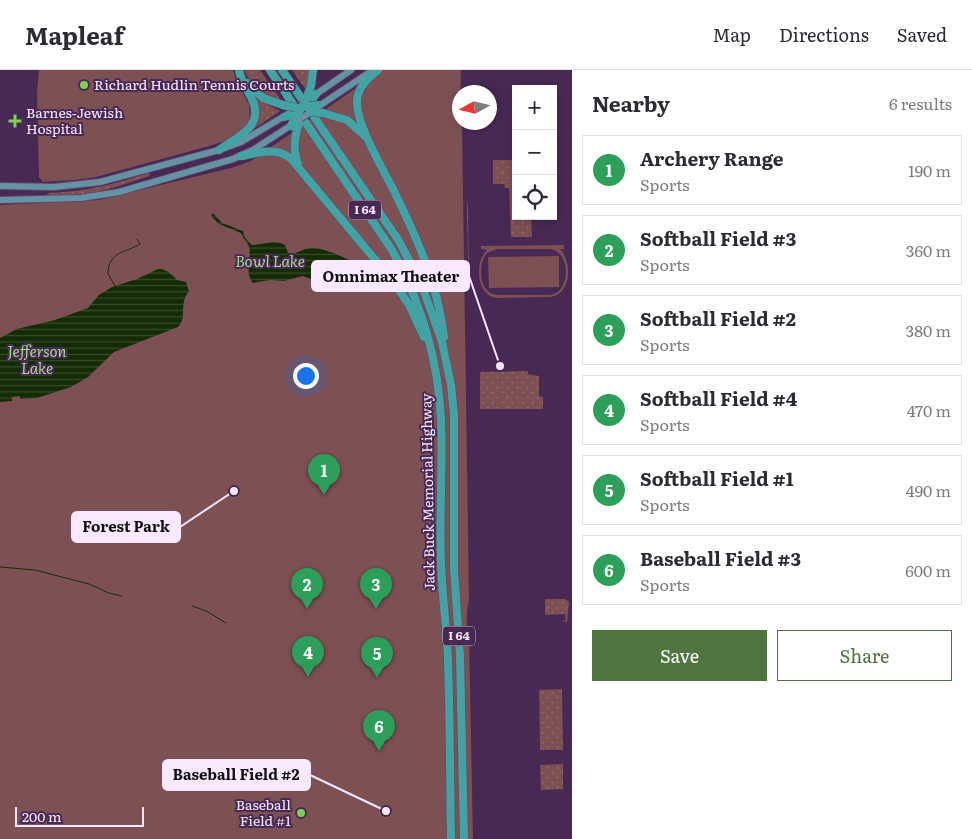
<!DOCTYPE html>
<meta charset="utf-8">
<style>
:root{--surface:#fff;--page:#f2f2f3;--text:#2b2b33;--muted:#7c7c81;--line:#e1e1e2;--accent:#517541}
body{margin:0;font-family:Literata,serif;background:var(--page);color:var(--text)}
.controls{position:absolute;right:15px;top:15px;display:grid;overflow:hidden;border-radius:0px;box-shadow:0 2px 8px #0003}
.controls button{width:45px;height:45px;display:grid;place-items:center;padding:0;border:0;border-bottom:1px solid var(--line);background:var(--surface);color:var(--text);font:25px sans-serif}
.compass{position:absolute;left:452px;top:15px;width:45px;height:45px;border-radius:50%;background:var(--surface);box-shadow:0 2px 8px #0003;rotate:262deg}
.scale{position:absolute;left:15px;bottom:12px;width:129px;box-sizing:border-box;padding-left:5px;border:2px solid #f9e9ff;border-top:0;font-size:14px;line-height:18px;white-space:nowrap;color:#f9e9ff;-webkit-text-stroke:4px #482954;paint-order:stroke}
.you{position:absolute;left:305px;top:305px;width:18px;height:18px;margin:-12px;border:4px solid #fff;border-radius:50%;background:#1a73e8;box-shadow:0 0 0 8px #1a73e833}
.badge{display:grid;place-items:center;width:32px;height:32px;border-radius:50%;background:var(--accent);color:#fff;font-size:16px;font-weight:700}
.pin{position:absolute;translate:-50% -41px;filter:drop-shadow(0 1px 2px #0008)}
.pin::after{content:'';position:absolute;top:26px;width:18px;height:15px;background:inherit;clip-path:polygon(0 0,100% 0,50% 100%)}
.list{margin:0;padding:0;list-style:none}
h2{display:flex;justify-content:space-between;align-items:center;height:65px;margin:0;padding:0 20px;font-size:21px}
h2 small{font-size:16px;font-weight:400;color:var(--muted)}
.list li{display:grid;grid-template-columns:32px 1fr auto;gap:15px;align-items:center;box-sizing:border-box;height:70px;margin:0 10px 10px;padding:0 10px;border:1px solid var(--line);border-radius:0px}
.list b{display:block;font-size:19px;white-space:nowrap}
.list p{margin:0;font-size:16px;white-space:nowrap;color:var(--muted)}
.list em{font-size:16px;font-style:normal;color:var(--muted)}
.actions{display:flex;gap:10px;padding:15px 20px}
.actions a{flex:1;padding:11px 0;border:1px solid var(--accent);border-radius:0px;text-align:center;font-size:18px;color:var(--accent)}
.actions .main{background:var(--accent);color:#fff}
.icon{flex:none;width:28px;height:28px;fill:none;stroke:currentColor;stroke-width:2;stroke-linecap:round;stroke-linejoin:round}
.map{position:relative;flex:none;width:572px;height:769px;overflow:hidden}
header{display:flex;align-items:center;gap:30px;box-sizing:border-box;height:70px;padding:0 25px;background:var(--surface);border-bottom:1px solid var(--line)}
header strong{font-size:24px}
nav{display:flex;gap:28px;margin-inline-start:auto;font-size:18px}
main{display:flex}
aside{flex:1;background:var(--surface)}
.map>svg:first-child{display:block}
</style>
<header>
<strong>Mapleaf</strong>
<nav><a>Map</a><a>Directions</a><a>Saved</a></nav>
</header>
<main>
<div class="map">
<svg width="572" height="769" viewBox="0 0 572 769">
<defs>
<pattern id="grass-dots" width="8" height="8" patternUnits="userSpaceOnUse" patternTransform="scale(1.25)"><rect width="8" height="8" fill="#7d5053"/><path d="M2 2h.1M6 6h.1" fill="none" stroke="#90696d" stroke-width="1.8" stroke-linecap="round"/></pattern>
<pattern id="water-rules" width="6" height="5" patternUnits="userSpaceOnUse" patternTransform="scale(1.25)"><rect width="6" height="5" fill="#142c05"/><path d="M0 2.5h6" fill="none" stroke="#374b2a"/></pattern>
</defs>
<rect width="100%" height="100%" fill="#482954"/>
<g fill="url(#grass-dots)">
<path d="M244,0H260L281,30C264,29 251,15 244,0Z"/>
<path d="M292,0H310L309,11L306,20Z"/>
<path d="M256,28L280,41L255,58L254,57Z"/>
<path d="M493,90H516V146H531L532,167H511L509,118H505L504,114H493Z"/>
<path d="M148,103L150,104L149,106C117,117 81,130 47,125L48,123C84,122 115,114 148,103Z"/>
<path d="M468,129L469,226L467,139Z"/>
<path d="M528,301V304L539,306V326L543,327V339H480V302Z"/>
<path d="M545,529H565L569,532L567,552L561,551L566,550L565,544L545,545Z"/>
<path d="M562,619L563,680H540L539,620Z"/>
<path d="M563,694V719L541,720L540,695Z"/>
</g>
<g fill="#7d5053" fill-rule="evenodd">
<path d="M39,0H233L236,10L249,35L250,53L247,57L228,70L209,76L96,107L74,110L43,112L39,107L37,22Z"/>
<path d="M382,0H461L460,52L462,53L469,530C466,541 466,554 469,565L473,769H0V135L99,130L235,97L251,91Z"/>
<path d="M564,175V179H560C572,191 572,225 550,227L496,228C476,224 474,192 487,180L481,179V176ZM497,179H551C571,183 571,222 550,225H496C479,222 477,195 487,183Z"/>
<path d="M559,186V217L489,218L488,187Z"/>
</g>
<g fill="url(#water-rules)">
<path d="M213,143L222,153L243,161L245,168L252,175C264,175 274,169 285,175L288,183L293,184C299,182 303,179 311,178C327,177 364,196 375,207L376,217L375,219L365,220L354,213L346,211L325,215L303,206L284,211L270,210L253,213C244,203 252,189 249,177C248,172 243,169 241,163L219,154L211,146Z"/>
<path d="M158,199C165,198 173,205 177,210L186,212L189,221C178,235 188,247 178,257L114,282L88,307L71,317L37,328L20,329V326L12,327V331L0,332V268L17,259L55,250L88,238L99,225L112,217L137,209Z"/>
</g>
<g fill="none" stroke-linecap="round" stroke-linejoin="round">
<g stroke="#142c05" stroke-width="1">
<path d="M115,216L108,204C108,181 126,183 140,174L137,169"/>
<path d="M0,497L35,500L89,514L109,523L122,526"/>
<path d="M192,536L206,541L226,553"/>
</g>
<g stroke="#62486c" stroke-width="8">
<g id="primary">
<path d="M312,27L351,0"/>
<path d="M319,36L373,0"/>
<path d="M0,116L54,117L100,112L219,80L241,72L288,44"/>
<path d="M0,130L81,128L119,122L233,89L253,80L293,54"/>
</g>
</g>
<g stroke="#62486c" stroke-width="9">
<g id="highway">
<path d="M270,0L392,180C421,232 438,289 441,349C443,397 439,445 441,493C442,526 447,558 448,591C450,650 450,710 451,769"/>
<path d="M282,0L399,171L421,213L442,272L451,315L454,345V499L460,586L464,769"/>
<path d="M378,0C367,9 356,19 357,34C358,56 382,98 393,119C416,166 438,214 444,267"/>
<path d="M247,13L263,28L283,35"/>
<path d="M313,28L316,24"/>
<path d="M305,32L311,16L313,0"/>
<path d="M323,43L347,50L365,66"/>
<path d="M284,47L298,43"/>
<path d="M291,56L298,43"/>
<path d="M219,80C237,67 265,57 252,29C247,19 241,12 239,0"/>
<path d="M241,86C258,83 278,76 292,90L393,211L409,235L424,267"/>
<path d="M298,94C292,78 295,65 300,49"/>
</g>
</g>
<use href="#primary" stroke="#6692a6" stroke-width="6"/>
<use href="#highway" stroke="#43a3a4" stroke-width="8"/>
<g stroke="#62486c" stroke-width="8" stroke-linecap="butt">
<path id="primary-bridge" d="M300,49L314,40"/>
</g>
<g stroke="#62486c" stroke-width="9" stroke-linecap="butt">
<g id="highway-bridge">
<path d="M283,35L297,38"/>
<path d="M307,37L318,35"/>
<path d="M311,42L323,43"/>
<path d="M298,43L305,32"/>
</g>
</g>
<use href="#primary-bridge" stroke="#6692a6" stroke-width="6"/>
<use href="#highway-bridge" stroke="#43a3a4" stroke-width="8"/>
</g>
<g fill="#7fd052" stroke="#482954" stroke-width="2">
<circle cx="84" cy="15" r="5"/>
<path d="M12.5 43.5h5v5h5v5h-5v5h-5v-5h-5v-5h5z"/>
<circle cx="301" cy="743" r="5"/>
</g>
<g text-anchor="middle" stroke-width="4" stroke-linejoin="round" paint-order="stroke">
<g fill="#482954" stroke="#c4afcc" stroke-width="1">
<rect x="349" y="130.5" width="32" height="19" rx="4"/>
<rect x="443" y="556.5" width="32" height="19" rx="4"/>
</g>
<g font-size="12" font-weight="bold" fill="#f9e9ff">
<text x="365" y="144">I 64</text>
<text x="459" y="570">I 64</text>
</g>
<g font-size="14" fill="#f9e9ff" stroke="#482954" text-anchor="start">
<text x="94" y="20">Richard Hudlin Tennis Courts</text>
<text x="26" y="48">Barnes-Jewish<tspan x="26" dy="16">Hospital</tspan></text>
<text x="291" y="740" text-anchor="end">Baseball<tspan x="291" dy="16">Field #1</tspan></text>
</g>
<g font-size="14" fill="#f9e9ff" stroke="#482954">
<text transform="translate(428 422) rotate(-91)" y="5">Jack Buck Memorial Highway</text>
</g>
<g font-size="15" font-style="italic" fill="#a5d98c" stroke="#482954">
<text x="270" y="197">Bowl Lake</text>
<text x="37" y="287">Jefferson<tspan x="37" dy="17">Lake</tspan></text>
</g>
</g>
<path fill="none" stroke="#f9e9ff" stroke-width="2" d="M500 296L469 206M234 421L180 457M386 741L310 705"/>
<g fill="#f9e9ff" stroke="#482954" stroke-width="2">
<circle cx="500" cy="296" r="5"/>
<circle cx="234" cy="421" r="5"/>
<circle cx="386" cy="741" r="5"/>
</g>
<g fill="#f9e9ff" stroke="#f9e9ff" stroke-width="2">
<rect x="312" y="191" width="157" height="30" rx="5"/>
<rect x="72" y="442" width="108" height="30" rx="5"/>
<rect x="163" y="690" width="147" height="30" rx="5"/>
</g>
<g font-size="15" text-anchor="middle" font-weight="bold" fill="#111">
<text x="391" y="212">Omnimax Theater</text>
<text x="126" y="462">Forest Park</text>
<text x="236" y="710">Baseball Field #2</text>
</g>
</svg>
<div class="controls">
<button>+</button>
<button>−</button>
<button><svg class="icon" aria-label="locate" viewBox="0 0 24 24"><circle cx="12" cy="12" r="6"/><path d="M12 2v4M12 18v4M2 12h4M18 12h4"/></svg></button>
</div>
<svg class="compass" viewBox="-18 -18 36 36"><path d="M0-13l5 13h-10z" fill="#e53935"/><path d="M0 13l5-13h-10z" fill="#7c7c81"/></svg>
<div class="scale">200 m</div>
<div class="you"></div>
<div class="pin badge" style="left:324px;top:425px;background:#2e9e5b">1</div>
<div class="pin badge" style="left:307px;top:539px;background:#2e9e5b">2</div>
<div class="pin badge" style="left:376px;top:539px;background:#2e9e5b">3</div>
<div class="pin badge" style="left:308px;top:607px;background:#2e9e5b">4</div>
<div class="pin badge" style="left:377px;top:608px;background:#2e9e5b">5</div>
<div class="pin badge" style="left:379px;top:681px;background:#2e9e5b">6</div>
</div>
<aside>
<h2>Nearby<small>6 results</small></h2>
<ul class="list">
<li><span class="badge" style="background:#2e9e5b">1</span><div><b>Archery Range</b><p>Sports</p></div><em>190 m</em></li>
<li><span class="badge" style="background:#2e9e5b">2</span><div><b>Softball Field #3</b><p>Sports</p></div><em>360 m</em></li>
<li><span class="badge" style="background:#2e9e5b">3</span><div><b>Softball Field #2</b><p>Sports</p></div><em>380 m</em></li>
<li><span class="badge" style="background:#2e9e5b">4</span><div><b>Softball Field #4</b><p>Sports</p></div><em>470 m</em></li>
<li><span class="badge" style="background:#2e9e5b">5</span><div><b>Softball Field #1</b><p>Sports</p></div><em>490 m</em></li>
<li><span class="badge" style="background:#2e9e5b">6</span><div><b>Baseball Field #3</b><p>Sports</p></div><em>600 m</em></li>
</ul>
<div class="actions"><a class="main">Save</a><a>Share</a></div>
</aside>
</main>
